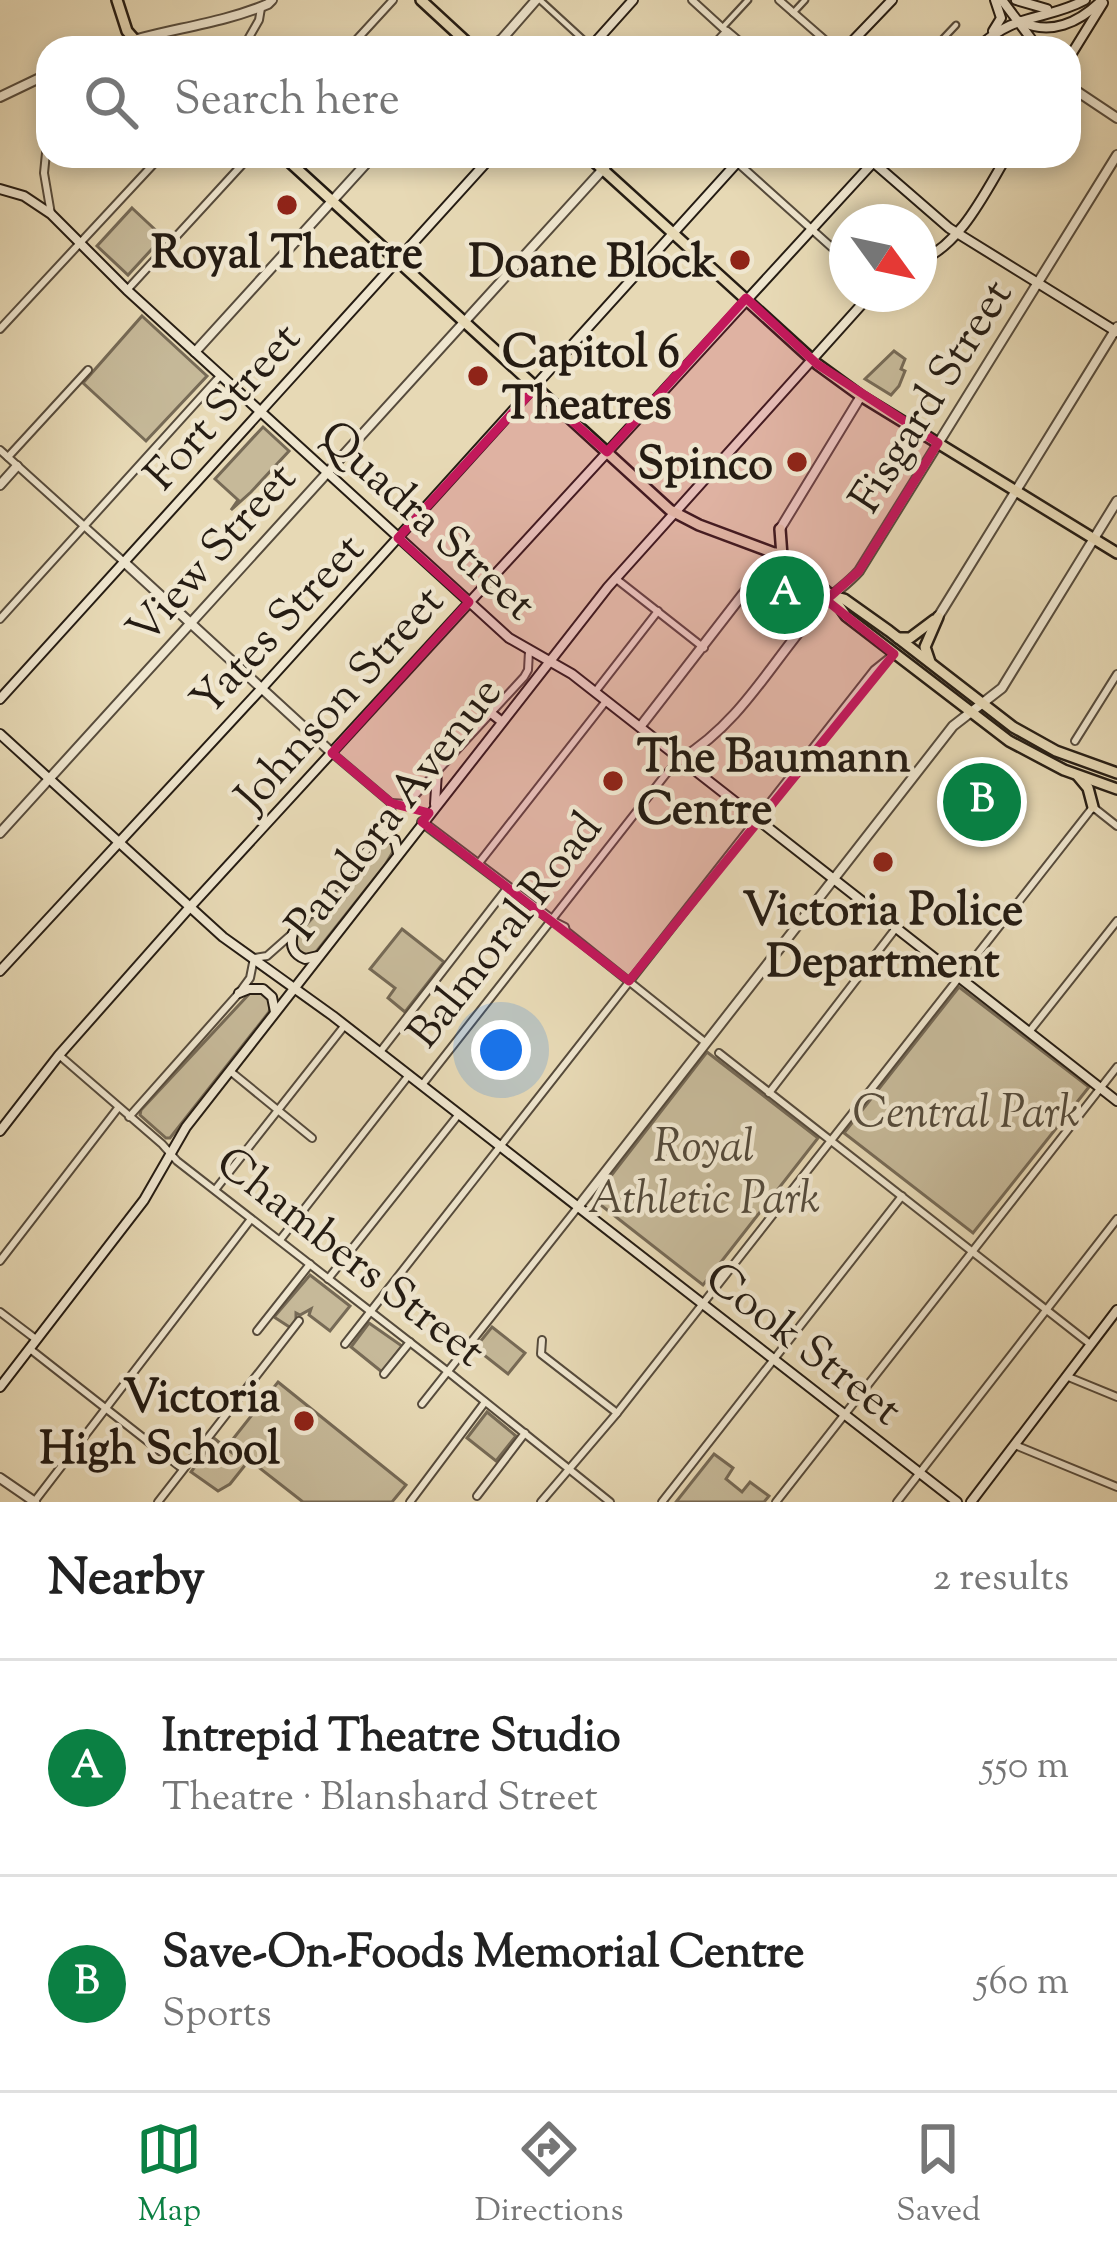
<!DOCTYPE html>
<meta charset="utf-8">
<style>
:root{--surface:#fff;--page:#f6f6f6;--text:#222;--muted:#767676;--line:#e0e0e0;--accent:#0b8043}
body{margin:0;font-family:"Sorts Mill Goudy",serif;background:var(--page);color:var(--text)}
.compass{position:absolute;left:829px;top:204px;width:108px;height:108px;border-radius:50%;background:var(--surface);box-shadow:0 6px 18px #0003;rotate:123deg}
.you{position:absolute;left:501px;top:1050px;width:42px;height:42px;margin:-30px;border:9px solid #fff;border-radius:50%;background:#1a73e8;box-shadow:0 0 0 18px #1a73e833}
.badge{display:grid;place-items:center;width:78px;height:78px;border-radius:50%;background:var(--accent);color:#fff;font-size:39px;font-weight:700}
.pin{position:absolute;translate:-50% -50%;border:6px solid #fff;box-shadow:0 3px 12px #0006}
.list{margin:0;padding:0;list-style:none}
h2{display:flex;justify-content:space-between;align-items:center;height:156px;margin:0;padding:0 48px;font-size:51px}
h2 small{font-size:39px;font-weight:400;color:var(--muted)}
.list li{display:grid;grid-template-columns:78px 1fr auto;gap:36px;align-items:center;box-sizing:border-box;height:216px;padding:0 48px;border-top:3px solid var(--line)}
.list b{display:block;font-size:45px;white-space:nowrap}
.list p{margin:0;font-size:39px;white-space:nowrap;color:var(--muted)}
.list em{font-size:39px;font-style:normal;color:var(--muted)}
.icon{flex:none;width:66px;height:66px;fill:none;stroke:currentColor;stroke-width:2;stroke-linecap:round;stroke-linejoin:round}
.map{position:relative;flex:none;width:1117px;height:1502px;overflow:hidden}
.search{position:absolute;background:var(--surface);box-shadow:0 6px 18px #0003;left:36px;right:36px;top:36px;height:132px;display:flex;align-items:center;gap:30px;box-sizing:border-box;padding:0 42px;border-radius:36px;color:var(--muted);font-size:45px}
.sheet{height:588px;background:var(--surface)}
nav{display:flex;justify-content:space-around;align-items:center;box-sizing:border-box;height:168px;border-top:3px solid var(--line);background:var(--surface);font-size:33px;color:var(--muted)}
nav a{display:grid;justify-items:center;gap:6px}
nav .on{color:var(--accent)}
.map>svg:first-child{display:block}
</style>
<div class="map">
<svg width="1117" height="1502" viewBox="0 0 1117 1502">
<rect width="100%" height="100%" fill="#e7d9b5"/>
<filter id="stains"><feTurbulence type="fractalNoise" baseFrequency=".00167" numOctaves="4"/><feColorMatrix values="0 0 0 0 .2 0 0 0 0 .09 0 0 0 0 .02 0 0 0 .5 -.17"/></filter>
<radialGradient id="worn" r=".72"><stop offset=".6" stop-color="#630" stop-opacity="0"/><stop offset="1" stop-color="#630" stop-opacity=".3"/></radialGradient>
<g fill="#c6b999" stroke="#766a56" stroke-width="3">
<path d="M132,208L163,237L128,275L97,246Z"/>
<path d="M142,316L207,376L146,441L83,383Z"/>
<path d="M894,351L905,359L901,369L905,371L899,386L891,395L865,379Z"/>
<path d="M263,427L289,451L251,492L231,510L238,500L215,479Z"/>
<path d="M387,840L392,842L394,850L385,865L316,952C308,957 303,955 296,949L297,935L381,842Z"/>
<path d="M402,929L444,962L405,1012L388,998L395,988L370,969Z"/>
<path d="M959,987L1089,1087L973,1233L844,1133Z"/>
<path d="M251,992C264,992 273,998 269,1012L170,1138H166L140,1115L141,1110Z"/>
<path d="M707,1052L818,1138L703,1285L593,1199Z"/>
<path d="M310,1275L350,1306L330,1331L309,1315L311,1309L300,1315L296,1313V1322L291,1328L274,1317Z"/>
<path d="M369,1323L402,1346L382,1372L351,1347Z"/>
<path d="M492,1327L525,1353L508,1374L475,1348Z"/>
<path d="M278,1382L406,1485L392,1502H303L229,1444Z"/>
<path d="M487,1412L516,1436L496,1461L467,1438Z"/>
<path d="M215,1439L246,1464L230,1484L218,1491L191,1472Z"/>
<path d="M714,1454L733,1468L726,1479L742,1492L750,1482L769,1496L764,1502H676Z"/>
</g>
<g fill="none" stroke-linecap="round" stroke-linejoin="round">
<g stroke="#564b3c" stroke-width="9">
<g id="pedestrian">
<path d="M540,0L589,45"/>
<path d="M793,13L805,0"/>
<path d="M723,27L748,0"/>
<path d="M939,43L956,25"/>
</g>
</g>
<g stroke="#564b3c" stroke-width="10">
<g id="minor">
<path d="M692,0L727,32"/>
<path d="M779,0L834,48"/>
<path d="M980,45H992L1000,48"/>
<path d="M243,48L259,20L261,8"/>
<path d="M349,48L393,0"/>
<path d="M48,133L44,173L51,214"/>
<path d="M730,156L847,261"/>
<path d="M127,290L250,156"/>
<path d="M0,329L161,156"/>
<path d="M0,450L124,562"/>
<path d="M8,457L88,370"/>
<path d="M615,578L704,648"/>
<path d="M0,619L221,375"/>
<path d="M595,692L658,611"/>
<path d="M1075,741L1117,674"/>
<path d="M332,753L391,803"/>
<path d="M391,803L407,804L524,677L528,670L529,651"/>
<path d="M479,863L606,701"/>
<path d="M553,921L565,927L566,931L706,1043"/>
<path d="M1029,1032L1117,921"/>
<path d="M380,1052L508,887"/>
<path d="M719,1053L1090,1344"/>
<path d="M59,1055L162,1144L177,1161L447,1371L610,1502"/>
<path d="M230,1071L312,1138"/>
<path d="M422,1085L666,774L681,759"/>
<path d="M769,1093L896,928"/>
<path d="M129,1117L239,993L250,978L254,958L267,956L293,933L382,833L392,820L391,803"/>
<path d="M215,1190L345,1025"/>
<path d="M280,1240L409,1075"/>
<path d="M0,1261L118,1108"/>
<path d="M328,1279L459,1114"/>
<path d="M0,1312L37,1340"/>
<path d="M257,1331L310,1264"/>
<path d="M542,1340L541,1354L617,1413"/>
<path d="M345,1344L874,670L894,654"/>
<path d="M30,1349L183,1469"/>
<path d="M384,1374L410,1342"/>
<path d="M1066,1376L1117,1397"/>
<path d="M422,1404L578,1207"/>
<path d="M1015,1445L1117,1487"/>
<path d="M477,1496L525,1433"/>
<path d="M34,1502L251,1219"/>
<path d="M158,1502L299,1321"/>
<path d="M410,1502L485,1402"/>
<path d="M541,1502L617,1413L1093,807L1117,826"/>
<path d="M662,1502L902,1196"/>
<path d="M776,1502L1117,1067"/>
<path d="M897,1502L1117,1219"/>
</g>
</g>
<g stroke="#564b3c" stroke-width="12">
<g id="tertiary">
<path d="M108,48C161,29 216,26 268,4L272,0"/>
<path d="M489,48L502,39L536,0"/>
<path d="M712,48L727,32L746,48"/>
<path d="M1069,86L1117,118"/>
<path d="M0,97L48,74"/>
<path d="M195,352L373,156"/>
<path d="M0,485L17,466"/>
<path d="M780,529L861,396"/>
<path d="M124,562L332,753"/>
<path d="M938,617L1117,327"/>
<path d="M640,727L760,572"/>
<path d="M681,759C742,722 772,661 818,609C831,594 847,585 859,571L1117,155"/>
<path d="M422,822L553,921"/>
<path d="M0,833L615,156"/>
<path d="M578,1207L953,726L1002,688L1117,501"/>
<path d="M0,1478L35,1502"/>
</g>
</g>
<g stroke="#251c13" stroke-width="12">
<g id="secondary">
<path d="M1002,0L1038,48"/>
<path d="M1016,0L1047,9"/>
<path d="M1020,21C1050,36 1079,23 1102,0"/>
<path d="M993,31L1001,18L995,0"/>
<path d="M590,48L633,0"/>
<path d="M846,48L892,0"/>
<path d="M978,48C1014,12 1046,21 1085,0"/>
<path d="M1069,58L1103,3"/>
<path d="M866,156L949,228L1117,332"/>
<path d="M0,189L24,196L51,214L127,290L509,638L572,674L1117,1101"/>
<path d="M919,262C962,243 984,194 1007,156"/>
<path d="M0,699L492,156"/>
<path d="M491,713L501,721"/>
<path d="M0,734L223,937L333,1016L957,1502"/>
<path d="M435,804L437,772"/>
<path d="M376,839L386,837L395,840L398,853"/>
<path d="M293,933C290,945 292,954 305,959L318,956"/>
<path d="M0,971L262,688L743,156"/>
<path d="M239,993L249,989H263L272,997L275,1012"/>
<path d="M0,1131L59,1055L190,907L879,156"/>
<path d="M0,1387L144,1200L186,1127L608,587L871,294"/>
<path d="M971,1502L1117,1310"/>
</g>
</g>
<g stroke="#251c13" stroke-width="14">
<g id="primary">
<path d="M117,0L127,31L142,48"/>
<path d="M421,0L473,48"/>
<path d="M283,156L670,510L699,525L782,556L832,596L844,599L889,631L1013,727L1056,751L1117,773"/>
<path d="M588,156L817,364L861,396L1117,553"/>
<path d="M780,529L782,556"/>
<path d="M760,572L776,553"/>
<path d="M832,596L846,616L1009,741L1064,770L1117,789"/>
<path d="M898,638H910L934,620"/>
<path d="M930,662L925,647L938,617"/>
<path d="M1078,776L1088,788L1093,807"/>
</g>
</g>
<use href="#pedestrian" stroke="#efe6cf" stroke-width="4.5"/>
<use href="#minor" stroke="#efe6cf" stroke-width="6"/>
<use href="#tertiary" stroke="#efe6cf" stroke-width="8"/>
<use href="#secondary" stroke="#efe6cf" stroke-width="8"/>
<use href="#primary" stroke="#e7d9b5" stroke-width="9"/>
</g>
<path fill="#c2185b" fill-opacity="0.2" stroke="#c2185b" stroke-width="9" stroke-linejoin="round" d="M746,298L817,364L938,443L859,571L826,600L894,654L629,981L422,822L429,813L391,803L332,753L469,602L398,538L535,388L607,452Z"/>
<g fill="#8f2418" stroke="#efe6cf" stroke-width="4.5">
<circle cx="287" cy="205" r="12"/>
<circle cx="740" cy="260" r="12"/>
<circle cx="478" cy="376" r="12"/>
<circle cx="797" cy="462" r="12"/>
<circle cx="613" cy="781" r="12"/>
<circle cx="883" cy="862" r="12"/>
<circle cx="304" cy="1421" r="12"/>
</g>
<g text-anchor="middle" stroke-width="9" stroke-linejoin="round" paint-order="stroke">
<g font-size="45" font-weight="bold" fill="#251c13" stroke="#efe6cf" text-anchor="end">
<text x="287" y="267" text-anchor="middle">Royal Theatre</text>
<text x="716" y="276">Doane Block</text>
<text x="502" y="366" text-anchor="start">Capitol 6<tspan x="502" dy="52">Theatres</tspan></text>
<text x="773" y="478">Spinco</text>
<text x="637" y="771" text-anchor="start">The Baumann<tspan x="637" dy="52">Centre</tspan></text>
<text x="883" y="924" text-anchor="middle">Victoria Police<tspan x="883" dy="52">Department</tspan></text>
<text x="280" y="1411">Victoria<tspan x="280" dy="52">High School</tspan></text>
</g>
<g font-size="45" fill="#251c13" stroke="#efe6cf">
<text transform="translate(929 395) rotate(-58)" y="16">Fisgard Street</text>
<text transform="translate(221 405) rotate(-48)" y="16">Fort Street</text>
<text transform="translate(429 519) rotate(42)" y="16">Quadra Street</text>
<text transform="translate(210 552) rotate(-48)" y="16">View Street</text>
<text transform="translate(276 623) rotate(-47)" y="16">Yates Street</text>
<text transform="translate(338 697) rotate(-48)" y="16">Johnson Street</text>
<text transform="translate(392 807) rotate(-52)" y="16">Pandora Avenue</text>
<text transform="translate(503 929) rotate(-52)" y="16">Balmoral Road</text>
<text transform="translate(352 1255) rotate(38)" y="16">Chambers Street</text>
<text transform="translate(805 1342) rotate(38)" y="16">Cook Street</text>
</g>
<g font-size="45" font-style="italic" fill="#554b3b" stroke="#efe6cf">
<text x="966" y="1126">Central Park</text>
<text x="704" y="1160">Royal<tspan x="704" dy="52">Athletic Park</tspan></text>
</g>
</g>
<rect width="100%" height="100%" filter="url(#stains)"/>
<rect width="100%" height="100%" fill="url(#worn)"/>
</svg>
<svg class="compass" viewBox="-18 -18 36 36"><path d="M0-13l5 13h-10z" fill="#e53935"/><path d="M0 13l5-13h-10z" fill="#767676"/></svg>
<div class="you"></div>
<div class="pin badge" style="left:785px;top:595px">A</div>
<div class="pin badge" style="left:982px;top:802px">B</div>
<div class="search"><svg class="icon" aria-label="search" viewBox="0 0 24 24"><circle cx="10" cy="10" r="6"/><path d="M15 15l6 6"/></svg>Search here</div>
</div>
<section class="sheet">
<h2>Nearby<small>2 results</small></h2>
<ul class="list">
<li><span class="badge">A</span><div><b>Intrepid Theatre Studio</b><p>Theatre · Blanshard Street</p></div><em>550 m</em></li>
<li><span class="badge">B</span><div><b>Save-On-Foods Memorial Centre</b><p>Sports</p></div><em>560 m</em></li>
</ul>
</section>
<nav>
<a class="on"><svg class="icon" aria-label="map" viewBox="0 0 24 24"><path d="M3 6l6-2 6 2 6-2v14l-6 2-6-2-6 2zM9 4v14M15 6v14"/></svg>Map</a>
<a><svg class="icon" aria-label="directions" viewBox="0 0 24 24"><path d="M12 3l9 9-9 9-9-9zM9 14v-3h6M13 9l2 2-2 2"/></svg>Directions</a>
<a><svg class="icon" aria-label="saved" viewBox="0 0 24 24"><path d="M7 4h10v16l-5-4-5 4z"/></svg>Saved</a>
</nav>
